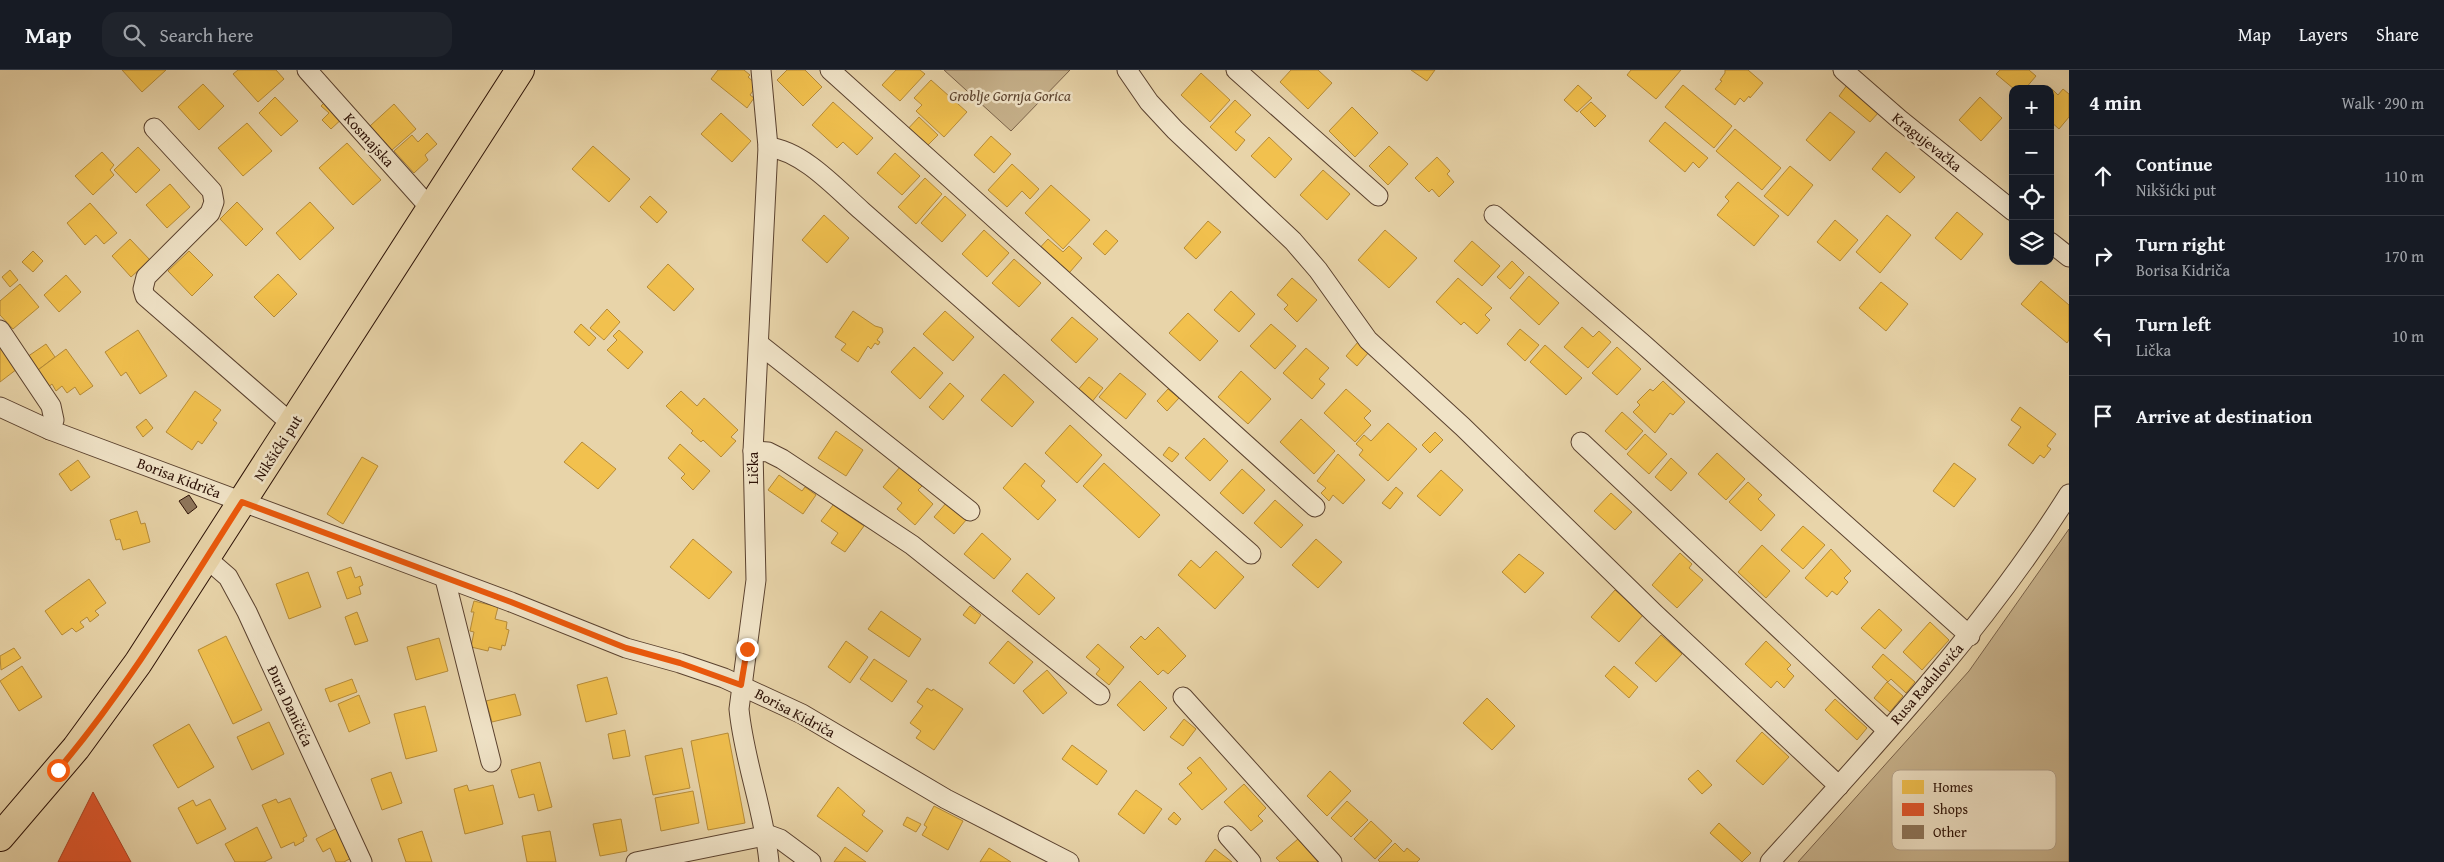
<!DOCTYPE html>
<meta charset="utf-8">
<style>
:root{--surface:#171b24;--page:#20242c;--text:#f1f3f6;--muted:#9ea1a6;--line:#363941}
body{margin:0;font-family:"Gentium Book Plus",serif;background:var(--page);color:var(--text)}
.controls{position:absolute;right:15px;top:15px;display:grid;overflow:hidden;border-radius:10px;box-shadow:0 5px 20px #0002}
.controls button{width:45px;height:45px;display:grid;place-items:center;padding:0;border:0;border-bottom:1px solid var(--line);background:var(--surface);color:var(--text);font:25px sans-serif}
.stop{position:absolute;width:15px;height:15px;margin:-11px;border:4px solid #ea580c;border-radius:50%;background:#fff}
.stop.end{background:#ea580c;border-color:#fff;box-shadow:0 1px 5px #0008}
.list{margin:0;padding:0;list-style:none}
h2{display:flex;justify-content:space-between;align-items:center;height:65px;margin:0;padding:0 20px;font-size:21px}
h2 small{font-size:16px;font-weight:400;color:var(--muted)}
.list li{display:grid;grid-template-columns:32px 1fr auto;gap:15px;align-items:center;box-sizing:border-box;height:80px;padding:0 20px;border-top:1px solid var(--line)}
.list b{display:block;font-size:19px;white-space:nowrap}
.list p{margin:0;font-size:16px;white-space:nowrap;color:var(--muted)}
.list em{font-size:16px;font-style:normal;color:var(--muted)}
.icon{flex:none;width:28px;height:28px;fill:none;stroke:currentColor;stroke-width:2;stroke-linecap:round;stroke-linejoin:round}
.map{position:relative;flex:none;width:2069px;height:792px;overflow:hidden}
header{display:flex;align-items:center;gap:30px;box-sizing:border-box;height:70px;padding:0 25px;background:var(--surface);border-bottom:1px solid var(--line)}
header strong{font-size:24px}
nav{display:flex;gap:28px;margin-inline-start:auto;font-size:18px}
.search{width:350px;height:45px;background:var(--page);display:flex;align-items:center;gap:12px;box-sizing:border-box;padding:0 18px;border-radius:15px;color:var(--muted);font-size:19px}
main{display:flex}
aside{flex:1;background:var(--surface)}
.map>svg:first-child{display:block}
</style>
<header>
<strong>Map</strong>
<div class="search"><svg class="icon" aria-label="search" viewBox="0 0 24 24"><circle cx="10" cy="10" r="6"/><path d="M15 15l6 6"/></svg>Search here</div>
<nav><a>Map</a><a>Layers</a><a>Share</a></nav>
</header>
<main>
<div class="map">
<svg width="2069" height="792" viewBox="0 0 2069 792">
<rect width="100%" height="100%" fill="#e8d4a9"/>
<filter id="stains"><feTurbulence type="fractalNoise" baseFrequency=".004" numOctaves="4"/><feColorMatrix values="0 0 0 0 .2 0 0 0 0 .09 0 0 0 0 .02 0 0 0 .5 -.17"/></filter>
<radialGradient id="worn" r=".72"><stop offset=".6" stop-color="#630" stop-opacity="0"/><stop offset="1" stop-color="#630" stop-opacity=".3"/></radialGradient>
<g fill="#c8b38d" stroke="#7a624a">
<path d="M944,0H1070L1011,61Z"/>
<path d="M2069,459V792H1798L1969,601Z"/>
</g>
<g fill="#f2c14e" stroke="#b78c38">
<path d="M122,0H166L142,22Z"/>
<path d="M238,0H276L284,9L258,32L233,4Z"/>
<path d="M718,0H744L750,5L748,7L757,15L750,25L754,28L747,38L711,9Z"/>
<path d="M787,0H805L822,17L803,36L777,10Z"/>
<path d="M896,0H920L925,4L900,31L882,15Z"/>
<path d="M1291,0H1318L1332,13L1308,39L1280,12Z"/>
<path d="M1411,0H1435L1427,11Z"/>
<path d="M1631,0H1681L1656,29L1627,5Z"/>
<path d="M1725,0H1748L1763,13L1750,28L1749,26L1744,32L1740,28L1735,35L1715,19L1722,11L1720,10L1725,3Z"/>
<path d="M2000,0H2029L2036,6L2025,19H2014L1996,4Z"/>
<path d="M1201,3L1230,30L1210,52L1181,25Z"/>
<path d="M931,10L967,42L944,67L916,41L922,35L914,28Z"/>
<path d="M203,14L224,36L199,60L178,37Z"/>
<path d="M1578,15L1592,28L1577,42L1564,30Z"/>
<path d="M1683,15L1732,56L1714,78L1665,37Z"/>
<path d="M1847,15L1879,42L1870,52L1839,26Z"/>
<path d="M2052,19L2058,25L2063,19L2069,24V47L2059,59L2050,51Z"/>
<path d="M275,27L298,51L281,66L259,43Z"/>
<path d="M1980,27L2002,48L1981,71L1959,50Z"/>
<path d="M328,29L345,46L331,59L322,50L329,43L321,36Z"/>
<path d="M1235,30L1251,45L1235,62L1245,70L1236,81L1210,57Z"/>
<path d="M833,32L873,68L857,85L843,72L837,78L812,55Z"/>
<path d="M1591,32L1606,46L1595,57L1580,42Z"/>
<path d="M394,34L416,59L392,80L370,56Z"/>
<path d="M1352,37L1378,63L1355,87L1329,61Z"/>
<path d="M1830,42L1855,62L1830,91L1806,70Z"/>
<path d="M721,43L751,71L732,92L701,64Z"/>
<path d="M919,47L938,65L924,79L905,62Z"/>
<path d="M1665,52L1708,88L1699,98L1693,92L1685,102L1649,71Z"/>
<path d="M247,53L272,81L243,106L218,78Z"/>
<path d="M1735,59L1781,98L1762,120L1716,81Z"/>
<path d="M427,63L437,74L425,85L428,90L414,103L394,81L412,65L418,72Z"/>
<path d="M991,66L1011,84L994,103L974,85Z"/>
<path d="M1269,67L1292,89L1275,108L1251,86Z"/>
<path d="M347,73L381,110L353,135L319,98Z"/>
<path d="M593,76L630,109L609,132L572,99Z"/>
<path d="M1389,76L1408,94L1388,115L1369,96Z"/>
<path d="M138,77L160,100L136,123L114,100Z"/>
<path d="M102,82L114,95L110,100L114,105L93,125L75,106Z"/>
<path d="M1886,82L1915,107L1900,123L1872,99Z"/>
<path d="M895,83L920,106L902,125L877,103Z"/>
<path d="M1437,87L1450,101L1447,104L1454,112L1439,127L1432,119L1429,122L1415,108Z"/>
<path d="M1012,94L1039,119L1030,129L1022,121L1007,137L988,120Z"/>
<path d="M1790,96L1813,115L1788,146L1764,126Z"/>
<path d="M1323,100L1350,124L1327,150L1300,125Z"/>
<path d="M925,108L942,124L916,154L898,137Z"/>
<path d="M1738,112L1779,146L1754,176L1717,145L1729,131L1725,127Z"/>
<path d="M170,114L190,137L167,158L146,135Z"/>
<path d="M1051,115L1090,150L1063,179L1025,143Z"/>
<path d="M650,126L667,142L657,153L640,137Z"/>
<path d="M945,126L966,145L942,172L921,153Z"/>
<path d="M237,132L263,159L246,176L220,149Z"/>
<path d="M310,132L334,158L300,190L276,163Z"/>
<path d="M90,133L117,163L104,174L96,165L85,175L67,153Z"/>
<path d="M1957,142L1983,164L1961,190L1935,168Z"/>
<path d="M824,145L849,168L827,193L802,170Z"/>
<path d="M1887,145L1911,165L1880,203L1856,182Z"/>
<path d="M1835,150L1858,170L1840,191L1817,172Z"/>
<path d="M1208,151L1221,162L1196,189L1184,178Z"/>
<path d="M984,160L1009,183L987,207L962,184Z"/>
<path d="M1106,160L1118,171L1105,185L1093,174Z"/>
<path d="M1385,160L1417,188L1389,218L1358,190Z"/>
<path d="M130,169L150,190L131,207L112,186Z"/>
<path d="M1048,169L1063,182L1069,176L1082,188L1064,209L1035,183Z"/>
<path d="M1472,171L1500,196L1482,216L1454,191Z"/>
<path d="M33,181L43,191L33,202L22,192Z"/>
<path d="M189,181L213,205L192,226L168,201Z"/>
<path d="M1014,189L1041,213L1019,237L992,213Z"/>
<path d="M1512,191L1524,203L1510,219L1497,207Z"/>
<path d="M668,194L694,219L674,241L647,217Z"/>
<path d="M10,200L18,210L10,217L2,207Z"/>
<path d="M278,204L297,224L274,247L254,227Z"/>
<path d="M66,205L81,222L59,242L44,225Z"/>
<path d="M1529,206L1559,233L1539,255L1510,228Z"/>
<path d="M1292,208L1317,230L1297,252L1284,239L1288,235L1277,225Z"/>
<path d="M1458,208L1492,238L1485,245L1490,250L1477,264L1464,252L1461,255L1436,232Z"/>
<path d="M2041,211L2069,235V270L2067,273L2021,234Z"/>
<path d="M1881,212L1908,234L1886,261L1859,238Z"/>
<path d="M20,214L39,237L13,259L0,245V231Z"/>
<path d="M1231,221L1255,244L1239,262L1214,240Z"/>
<path d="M607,239L620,252L604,270L590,258Z"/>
<path d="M853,241L875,256L882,258L883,262L877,270L880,272L878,275L875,273L871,279L868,276L858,292L841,280L846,274L835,267Z"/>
<path d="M945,241L974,267L953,291L923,264Z"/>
<path d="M1188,243L1218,271L1200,291L1169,263Z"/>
<path d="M1072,247L1098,269L1076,293L1051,270Z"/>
<path d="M581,254L596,268L589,276L574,262Z"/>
<path d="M1271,254L1296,276L1275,299L1250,276Z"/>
<path d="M1582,257L1593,267L1599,261L1611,272L1588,298L1564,277Z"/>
<path d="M1520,259L1539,275L1525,291L1507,274Z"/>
<path d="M138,260L167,306L140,324L126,302L121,306L105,282Z"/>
<path d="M619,260L643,282L628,299L607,280L617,270L613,266Z"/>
<path d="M1358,272L1369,282L1357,296L1346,286Z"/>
<path d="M46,274L55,287L34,303L24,289Z"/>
<path d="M1545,275L1582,308L1566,325L1530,292Z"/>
<path d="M0,277L17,299L0,312Z"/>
<path d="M914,277L943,303L920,329L891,302Z"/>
<path d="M1617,277L1641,299L1617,325L1592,303Z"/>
<path d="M1306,278L1329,298L1319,309L1325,314L1312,329L1283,303Z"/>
<path d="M66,279L93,316L80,325L75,317L67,323L62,316L56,321L52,314L46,319L34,303Z"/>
<path d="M1241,301L1271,329L1248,354L1218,327Z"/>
<path d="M1120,303L1146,324L1126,349L1099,327Z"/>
<path d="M1004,304L1034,332L1012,357L981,330Z"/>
<path d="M1089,307L1103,318L1091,333L1077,321Z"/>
<path d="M1663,311L1685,332L1673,345L1670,343L1655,363L1633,342L1640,335L1637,332L1650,319L1653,321Z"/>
<path d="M950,313L964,326L943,350L929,337Z"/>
<path d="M1168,319L1179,328L1167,341L1157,331Z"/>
<path d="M1346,319L1371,341L1364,348L1371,355L1355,372L1324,343Z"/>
<path d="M195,321L221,340L213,350L217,353L202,374L198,371L192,380L166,362Z"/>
<path d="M681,321L697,336L704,328L738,360L731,367L736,371L721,387L703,370L701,372L691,363L693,361L666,336Z"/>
<path d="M2020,337L2056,364L2047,376L2051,379L2044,388L2040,385L2033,394L2008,375L2021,357L2011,350Z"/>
<path d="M1622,342L1643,361L1626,380L1605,361Z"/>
<path d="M146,349L153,358L143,367L136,357Z"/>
<path d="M1301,349L1335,381L1314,404L1280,372Z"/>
<path d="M1388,353L1417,379L1388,411L1359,385L1363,380L1356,374L1364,365L1371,371Z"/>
<path d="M1070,355L1102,385L1077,413L1045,383Z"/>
<path d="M836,361L863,380L846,406L818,388Z"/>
<path d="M1435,362L1443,370L1430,383L1422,375Z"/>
<path d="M1645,364L1667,384L1649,404L1627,384Z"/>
<path d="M1204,368L1228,391L1210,411L1185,388Z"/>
<path d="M582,372L616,399L598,419L564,392Z"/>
<path d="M680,374L710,401L693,420L681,408L685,404L668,388Z"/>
<path d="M1169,377L1179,384L1172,392L1163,385Z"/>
<path d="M1717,383L1745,409L1726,430L1698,404Z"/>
<path d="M1338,384L1365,410L1343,434L1333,425L1329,431L1321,423L1326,418L1317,411Z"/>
<path d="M362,387L378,396L343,454L327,444Z"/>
<path d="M1671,388L1687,403L1671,421L1655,407Z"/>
<path d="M78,390L90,407L71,421L59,404Z"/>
<path d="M1025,393L1045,411L1041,416L1056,430L1038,450L1003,418Z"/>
<path d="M1104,393L1160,445L1139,468L1083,416Z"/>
<path d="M1954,393L1976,409L1954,437L1933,421Z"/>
<path d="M900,397L922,416L918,420L933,434L915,455L897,439L902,433L883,417Z"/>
<path d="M1242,399L1265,420L1243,444L1220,423Z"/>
<path d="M1441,400L1463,420L1440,446L1417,426Z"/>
<path d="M779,405L802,421L805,417L816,425L803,444L768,420Z"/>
<path d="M1748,412L1762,425L1758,429L1775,445L1761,461L1729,432Z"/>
<path d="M1396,417L1403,423L1390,439L1382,433Z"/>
<path d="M1611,423L1632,442L1615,460L1594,441Z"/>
<path d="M1275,430L1303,455L1281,478L1254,453Z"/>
<path d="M947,432L967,449L954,464L934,447Z"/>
<path d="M833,435L864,456L845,482L831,473L838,463L821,451Z"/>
<path d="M137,441L141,454L145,453L150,472L123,480L120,469L116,470L110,450Z"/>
<path d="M1803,456L1825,475L1803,499L1781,480Z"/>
<path d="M982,463L1011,489L994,509L964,484Z"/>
<path d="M693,469L732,502L709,529L670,497Z"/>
<path d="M1316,469L1342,492L1318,518L1292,495Z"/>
<path d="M1762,475L1790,501L1766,528L1738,502Z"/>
<path d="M1831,479L1851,501L1844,508L1848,512L1837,525L1832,521L1827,527L1805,508Z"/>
<path d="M1216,481L1244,507L1215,539L1178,505L1191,490L1200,498Z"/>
<path d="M1680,483L1692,494L1689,498L1703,510L1677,538L1652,515Z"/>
<path d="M1519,484L1544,503L1525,523L1502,502Z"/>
<path d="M351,497L355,508L360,506L363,515L359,517L361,524L347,529L337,502Z"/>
<path d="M308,502L321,537L289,549L276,514Z"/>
<path d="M1027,503L1055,528L1039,545L1012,521Z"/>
<path d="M89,509L106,533L95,541L99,545L90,552L87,547L80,552L84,557L76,562L72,558L62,565L45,541Z"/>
<path d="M1615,520L1643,545L1619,572L1591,547Z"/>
<path d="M474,531L498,537L495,549L507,552L506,559L509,560L505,576L502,575L501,580L489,577L488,581L471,577L474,562L470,561L474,542H471Z"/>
<path d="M970,536L981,545L975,554L963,545Z"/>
<path d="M1879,539L1902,560L1885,579L1861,558Z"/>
<path d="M881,541L921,569L909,587L868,559Z"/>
<path d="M357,542L368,571L355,575L345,547Z"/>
<path d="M1930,552L1949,570L1922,600L1903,582Z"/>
<path d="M1158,557L1186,586L1168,604L1163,600L1158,605L1130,577L1141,566L1145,570Z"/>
<path d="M1661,565L1682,584L1656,612L1635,593Z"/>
<path d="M226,566L262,640L233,654L198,580Z"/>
<path d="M439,568L448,601L416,610L407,577Z"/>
<path d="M846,571L868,587L850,613L828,597Z"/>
<path d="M1008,571L1033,592L1014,614L989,593Z"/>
<path d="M1766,571L1791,595L1787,599L1794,606L1784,618L1777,611L1771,618L1745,594Z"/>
<path d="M1098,574L1124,597L1109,615L1096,604L1100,599L1086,587Z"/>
<path d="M14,578L21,588L1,600L0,586Z"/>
<path d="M1883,584L1915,612L1906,623L1891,609L1888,612L1872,597Z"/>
<path d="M874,589L907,611L892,632L860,609Z"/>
<path d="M22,596L42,627L19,641L0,611Z"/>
<path d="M1614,596L1638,617L1629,628L1605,606Z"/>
<path d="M1047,600L1067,623L1043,644L1023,621Z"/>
<path d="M607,607L617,644L586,652L577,615Z"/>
<path d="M352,609L357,622L330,632L325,619Z"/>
<path d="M1140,611L1167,638L1144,661L1117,635Z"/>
<path d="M1887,612L1903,626L1890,642L1874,628Z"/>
<path d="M927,618L932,621L933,619L963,639L934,680L916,668L921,661L910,653L923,636L917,632Z"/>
<path d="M515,624L521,645L492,652L486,631Z"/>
<path d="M359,625L370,653L349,662L338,634Z"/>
<path d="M1487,628L1515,656L1492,680L1463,653Z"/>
<path d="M1835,629L1867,658L1857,670L1825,640Z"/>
<path d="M425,636L437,681L406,689L394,644Z"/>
<path d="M1184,649L1196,659L1183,676L1170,667Z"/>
<path d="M269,652L284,684L252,700L237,667Z"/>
<path d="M189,654L214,697L178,718L153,675Z"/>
<path d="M625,660L630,686L613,689L608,664Z"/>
<path d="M1762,662L1789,687L1763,715L1736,691Z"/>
<path d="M728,663L745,753L708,760L691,671Z"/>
<path d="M1072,675L1107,701L1097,715L1062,689Z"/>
<path d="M682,678L690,718L653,725L645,686Z"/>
<path d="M1200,687L1227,719L1202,740L1179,714L1192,703L1187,698Z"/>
<path d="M540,692L552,737L538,741L534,724L519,728L511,700Z"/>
<path d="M1698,700L1712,715L1702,724L1688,709Z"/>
<path d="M1330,701L1351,721L1327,746L1307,726Z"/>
<path d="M391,702L402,733L382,740L371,709Z"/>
<path d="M1244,714L1266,738L1258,746L1263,751L1251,761L1224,732Z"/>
<path d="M467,715L469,721L493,715L503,754L465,764L454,719Z"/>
<path d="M838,717L865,741L862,745L883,761L867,782L817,746Z"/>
<path d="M1136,720L1162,739L1144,764L1118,744Z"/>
<path d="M693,721L699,753L661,761L655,728Z"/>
<path d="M290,728L307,766L303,768L304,771L295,776L294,772L281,778L262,735L276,729L278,733Z"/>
<path d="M210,729L226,759L197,774L178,738L193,730L196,736Z"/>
<path d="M1347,731L1368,750L1351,767L1331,748Z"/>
<path d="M934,736L963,751L948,780L922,765L927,757L924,755Z"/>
<path d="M1174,742L1181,749L1176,755L1168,749Z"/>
<path d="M907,747L921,754L916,762L903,755Z"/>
<path d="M621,749L627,781L600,786L593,754Z"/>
<path d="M1371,751L1392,771L1375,789L1354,769Z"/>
<path d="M1719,753L1751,783L1742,792L1710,763Z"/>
<path d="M257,757L272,788L264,792H235L225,774Z"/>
<path d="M339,757L353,787L344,792H336L330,778L323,782L316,769Z"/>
<path d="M422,761L432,792H406L398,769Z"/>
<path d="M550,761L556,792H527L522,766Z"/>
<path d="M1298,769L1318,792H1280L1276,788Z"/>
<path d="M1395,773L1404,782L1407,778L1420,789L1417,792H1380L1378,790Z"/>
<path d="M845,777L866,792H834Z"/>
<path d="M989,778L1011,792H980Z"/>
<path d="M1215,779L1232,792H1205Z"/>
</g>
<path fill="#e4572e" stroke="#ad4222" d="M93,722L131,792H58Z"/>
<path fill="#8e765b" stroke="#2c1106" d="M189,425L197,437L188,444L179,431Z"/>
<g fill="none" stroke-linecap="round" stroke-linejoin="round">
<g stroke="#5b422f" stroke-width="21">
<g id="street">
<path d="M307,0L431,139"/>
<path d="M761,0L768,77L753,381L756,510L739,639C744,691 764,740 769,792"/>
<path d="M830,0L1315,437"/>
<path d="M1127,0L1149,32L1175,60L1293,171L1318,200L1368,270L1463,357L1654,543L1839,716"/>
<path d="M1236,0L1378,126"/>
<path d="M1843,0L1899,49L2013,141"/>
<path d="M154,58L212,121L214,132L210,143L146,207L143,219L145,226L293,355"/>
<path d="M768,77C803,81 836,118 862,141L1251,484"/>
<path d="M1494,145L1643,274L1970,566"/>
<path d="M2050,172L2069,187"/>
<path d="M0,260L51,336L54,350L50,360"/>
<path d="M759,274L970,441"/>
<path d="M0,337L50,360L511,532L626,578L680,593L724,608L802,644L946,729L1069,792"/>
<path d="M1581,372L1887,660"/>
<path d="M753,381L768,382L782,389L912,475L1100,625"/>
<path d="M206,488L228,507L247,542L362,792"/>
<path d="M445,509L491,692"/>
<path d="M1183,627L1332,792"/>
<path d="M1228,766L1251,792"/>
<path d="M636,792L769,765L780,769L811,792"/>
<path d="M1770,792C1876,675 1985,558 2069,424"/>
</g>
</g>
<g stroke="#2c1106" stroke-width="30">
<path id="primary" d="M0,767L76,678L138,593L520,0"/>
</g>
<use href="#street" stroke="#f0e3c7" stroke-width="19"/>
<use href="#primary" stroke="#e8d4a9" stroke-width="28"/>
</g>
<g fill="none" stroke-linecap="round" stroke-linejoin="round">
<path stroke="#ea580c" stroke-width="6" d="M58,700C128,617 184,523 242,432L511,532L626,578L680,593L741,615L747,579"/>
</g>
<g text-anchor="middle" stroke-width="5" stroke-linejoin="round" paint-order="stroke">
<g font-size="15" font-style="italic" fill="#5b422e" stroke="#f0e3c7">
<text x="1010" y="31">Groblje Gornja Gorica</text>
</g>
<g font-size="15" fill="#2c1106" stroke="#f0e3c7">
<text transform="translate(369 70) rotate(48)" y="5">Kosmajska</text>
<text transform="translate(1927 72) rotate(39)" y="5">Kragujevačka</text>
<text transform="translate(278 378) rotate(-57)" y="5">Nikšićki put</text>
<text transform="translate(753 398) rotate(-90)" y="5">Lička</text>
<text transform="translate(179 408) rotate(21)" y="5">Borisa Kidriča</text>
<text transform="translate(1927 614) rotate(-49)" y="5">Rusa Radulovića</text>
<text transform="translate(290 636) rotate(65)" y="5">Đura Daničića</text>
<text transform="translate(795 643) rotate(28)" y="5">Borisa Kidriča</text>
</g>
</g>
<rect x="1892" y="700" width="164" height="80" rx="8" fill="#f0e3c7" stroke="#b5a48d" stroke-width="1"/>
<rect x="1902" y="710" width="22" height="14" fill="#f2c14e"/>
<rect x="1902" y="733" width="22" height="13" fill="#e4572e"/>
<rect x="1902" y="755" width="22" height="14" fill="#8e765b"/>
<g font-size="14" fill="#2c1106">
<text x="1933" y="722">Homes</text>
<text x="1933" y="744">Shops</text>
<text x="1933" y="767">Other</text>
</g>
<rect width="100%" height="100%" filter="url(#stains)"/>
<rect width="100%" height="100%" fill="url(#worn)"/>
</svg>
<div class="controls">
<button>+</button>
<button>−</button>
<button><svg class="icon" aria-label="locate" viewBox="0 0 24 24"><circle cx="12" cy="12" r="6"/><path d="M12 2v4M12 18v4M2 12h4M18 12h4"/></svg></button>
<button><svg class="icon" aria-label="layers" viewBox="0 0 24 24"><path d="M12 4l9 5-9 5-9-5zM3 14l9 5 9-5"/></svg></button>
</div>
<div class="stop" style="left:58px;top:700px"></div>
<div class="stop end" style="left:747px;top:579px"></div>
</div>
<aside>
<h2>4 min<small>Walk · 290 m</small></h2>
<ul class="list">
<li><svg class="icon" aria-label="ahead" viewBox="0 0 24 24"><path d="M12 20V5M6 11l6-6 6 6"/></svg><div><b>Continue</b><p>Nikšićki put</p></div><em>110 m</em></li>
<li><svg class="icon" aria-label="right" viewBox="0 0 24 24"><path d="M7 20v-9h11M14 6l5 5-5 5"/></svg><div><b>Turn right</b><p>Borisa Kidriča</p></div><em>170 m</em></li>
<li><svg class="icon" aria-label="left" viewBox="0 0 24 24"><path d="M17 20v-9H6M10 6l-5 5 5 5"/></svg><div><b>Turn left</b><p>Lička</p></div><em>10 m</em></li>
<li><svg class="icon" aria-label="arrive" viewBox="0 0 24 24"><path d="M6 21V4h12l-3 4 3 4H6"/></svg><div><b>Arrive at destination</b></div></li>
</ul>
</aside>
</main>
